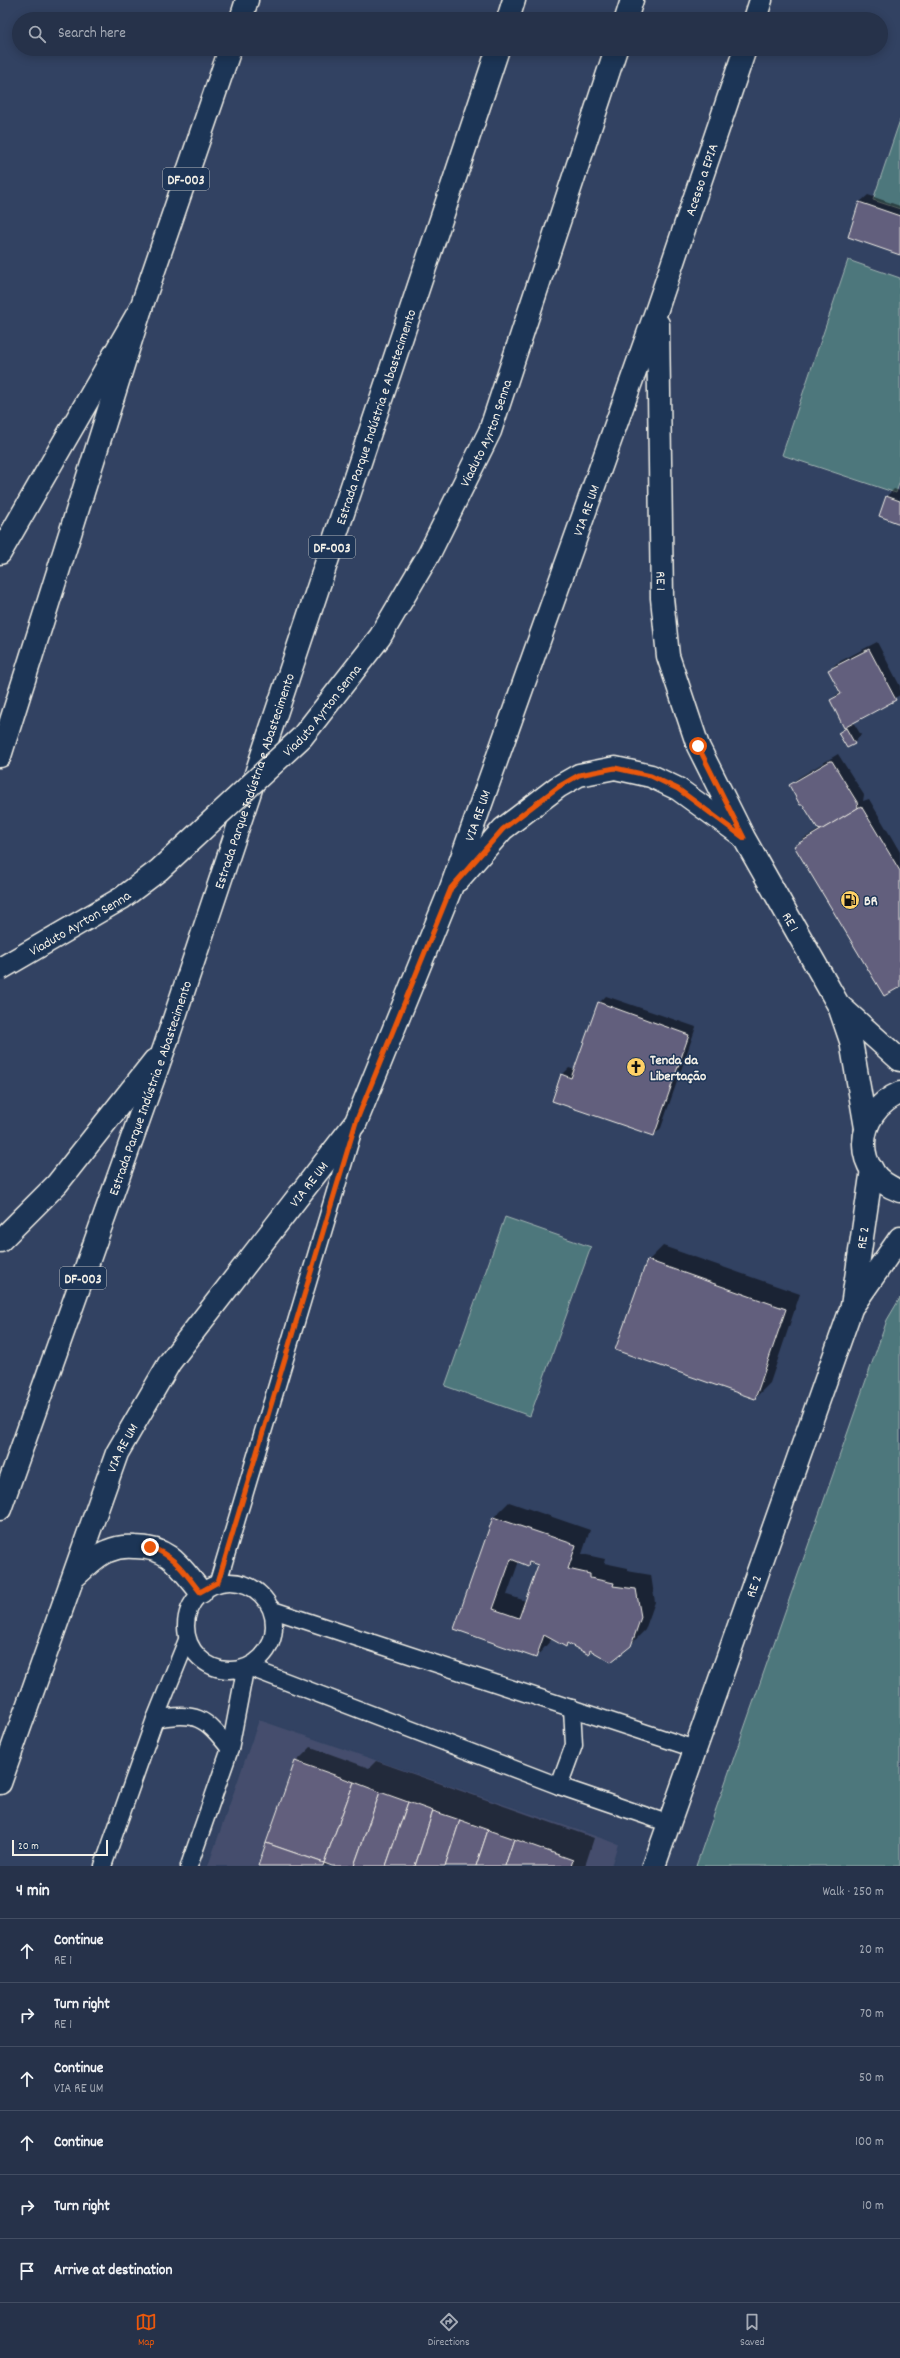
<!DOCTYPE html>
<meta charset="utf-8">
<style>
:root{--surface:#26324a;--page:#2e3a51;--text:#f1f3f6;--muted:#a4aab5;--line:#424d62;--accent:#ea580c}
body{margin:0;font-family:Dekko,sans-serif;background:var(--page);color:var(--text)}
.scale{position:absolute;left:12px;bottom:10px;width:96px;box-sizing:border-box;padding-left:4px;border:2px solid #f4f1e8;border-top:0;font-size:11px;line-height:14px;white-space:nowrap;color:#f4f1e8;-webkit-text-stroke:3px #1d3557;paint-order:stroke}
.stop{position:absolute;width:12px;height:12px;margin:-9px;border:3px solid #ea580c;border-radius:50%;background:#fff}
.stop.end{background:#ea580c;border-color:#fff;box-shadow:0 1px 4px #0008}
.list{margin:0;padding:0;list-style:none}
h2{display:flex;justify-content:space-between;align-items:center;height:52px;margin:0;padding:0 16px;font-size:17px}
h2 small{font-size:13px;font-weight:400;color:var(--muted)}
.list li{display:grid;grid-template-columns:26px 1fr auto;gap:12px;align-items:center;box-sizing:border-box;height:64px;padding:0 16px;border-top:1px solid var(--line)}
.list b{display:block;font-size:15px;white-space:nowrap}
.list p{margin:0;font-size:13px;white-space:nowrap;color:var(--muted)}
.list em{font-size:13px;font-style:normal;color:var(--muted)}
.icon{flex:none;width:22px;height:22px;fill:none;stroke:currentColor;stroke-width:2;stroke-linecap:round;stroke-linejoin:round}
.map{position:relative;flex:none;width:900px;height:1866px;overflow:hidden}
.search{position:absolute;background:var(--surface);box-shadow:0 2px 10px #0003;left:12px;right:12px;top:12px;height:44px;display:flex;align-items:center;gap:10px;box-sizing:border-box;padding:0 14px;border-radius:22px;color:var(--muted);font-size:15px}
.sheet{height:436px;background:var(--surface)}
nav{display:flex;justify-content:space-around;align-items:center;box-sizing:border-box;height:56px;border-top:1px solid var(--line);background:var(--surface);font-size:11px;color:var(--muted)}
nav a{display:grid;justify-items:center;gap:2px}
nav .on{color:var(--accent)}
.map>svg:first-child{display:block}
</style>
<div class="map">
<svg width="900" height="1866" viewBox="0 0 900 1866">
<rect width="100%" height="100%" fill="#324262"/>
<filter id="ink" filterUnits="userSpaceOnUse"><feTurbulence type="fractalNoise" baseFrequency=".025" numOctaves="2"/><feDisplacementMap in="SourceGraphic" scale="8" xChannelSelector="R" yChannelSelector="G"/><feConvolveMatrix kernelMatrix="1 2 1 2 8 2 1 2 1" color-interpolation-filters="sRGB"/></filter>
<g filter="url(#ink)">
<path fill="#444e6d" d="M259,1720L618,1844L611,1866H208Z"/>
<g fill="#4e777c" stroke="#a1b4b2">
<path d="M900,120V209L873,200Z"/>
<path d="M848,260L900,278V481L896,493L782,455Z"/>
<path d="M505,1217L591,1247L530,1416L445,1386Z"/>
<path d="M900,1298V1866H696L887,1320Z"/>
</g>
<g fill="#0007" fill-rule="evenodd">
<path d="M868,195L900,206V254L849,236L860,202Z"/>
<path d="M894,489L900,491V522L880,515L887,496Z"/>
<path d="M877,642L900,686V695L853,722L861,735L854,743L839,733L845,727L831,700L841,691L829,670L837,663Z"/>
<path d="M838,754L864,795L863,801L869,799L900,852V985L796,847L803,839L820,829L790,785L798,778Z"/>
<path d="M606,996L696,1027L661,1128L654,1135L562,1075L569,1068L575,1070L599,1003Z"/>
<path d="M663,1246L800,1294L770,1383L755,1398L648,1261Z"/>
<path d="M509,1502L590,1530L582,1554L605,1559L604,1563L628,1568L627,1571L651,1575L655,1602L645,1630L630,1645L592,1650L589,1654L569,1643L566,1646L552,1639L536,1657L456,1629L494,1517ZM519,1561L539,1565L526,1601L507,1595Z"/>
<path d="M311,1747L369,1768L376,1761L594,1838L585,1866H259L296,1762Z"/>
</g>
<g fill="#625f7d" stroke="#f4f1e8" fill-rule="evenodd">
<path d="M859,202L900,216V255L848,237Z"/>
<path d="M886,496L900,501V524L879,516Z"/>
<path d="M869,649L896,700L844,728L830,700L841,694L828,670Z"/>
<path d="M846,728L855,744L847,748L838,733Z"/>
<path d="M830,761H832L852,794L857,802L858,808L821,830L818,829L803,805H800L789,785Z"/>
<path d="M861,806L900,871V987L884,996L794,846Z"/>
<path d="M598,1002L689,1035L654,1136L552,1101L561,1074L571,1078Z"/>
<path d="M647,1260L786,1309L755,1399L615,1350Z"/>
<path d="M493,1517L576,1545L568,1569L590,1574V1578L614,1583L613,1586L636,1589L641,1617L631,1646L611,1662L590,1650L589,1655L567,1643L566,1647L544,1635L536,1658L454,1629ZM511,1559L528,1566L529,1562L538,1565L519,1618L493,1609Z"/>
<path d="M295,1761L354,1782L324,1863L266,1843Z"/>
<path d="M354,1782L380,1792L354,1866H332L324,1863Z"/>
<path d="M380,1792L408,1802L386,1866H354Z"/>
<path d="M408,1802L433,1811L415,1866H386Z"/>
<path d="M433,1811L460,1820L445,1866H415Z"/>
<path d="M460,1820L488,1830L476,1866H445Z"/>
<path d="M488,1830L514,1839L505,1866H476Z"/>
<path d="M514,1839L573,1860L571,1866H505Z"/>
<path d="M266,1843L324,1863L323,1866H258Z"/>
</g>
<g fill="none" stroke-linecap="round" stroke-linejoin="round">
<g stroke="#f4f1e8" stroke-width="19">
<g id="service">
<circle cx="230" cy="1626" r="44"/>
<path d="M218,1582L353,1132"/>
<path d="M273,1610L695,1749"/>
<path d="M248,1667L559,1786L670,1824"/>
<path d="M155,1719C197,1712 204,1716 230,1749"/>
<path d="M559,1786L574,1745L572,1708"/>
<path d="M103,1866L155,1719L187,1640"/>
<path d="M189,1866L230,1749L245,1670"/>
</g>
</g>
<g stroke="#f4f1e8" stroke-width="25">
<g id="tertiary">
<path d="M755,19L761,0"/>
<path id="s1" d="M658,324L662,598L668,656L698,746L744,838L839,1006L851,1041L866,1128"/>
<path d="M458,880L503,829L558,787L579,775L615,768L651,776L678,789L740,834"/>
<path d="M840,1006L900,1060"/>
<path d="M900,1093C854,1112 850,1174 900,1191"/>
<path d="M854,1304L900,1238"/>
<path d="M74,1577C84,1569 96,1555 108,1551C117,1547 126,1546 135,1547C170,1547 180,1567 201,1592"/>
<path id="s2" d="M0,1783L117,1453L170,1362L356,1122L451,888L657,309L745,49"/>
<path id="s3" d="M654,1866L852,1306L872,1169"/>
</g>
</g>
<g stroke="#f4f1e8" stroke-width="25">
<g id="trunk">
<path d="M241,19L247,0"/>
<path d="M508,19L514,0"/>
<path d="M626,19L632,0"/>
<path d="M518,346L616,49"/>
<path d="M0,756L141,308L230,49"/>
<path d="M0,1241L57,1184L154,1061"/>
<path id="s4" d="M0,1509L165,1046L498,49"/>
</g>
</g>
<g stroke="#f4f1e8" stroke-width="25">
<path id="motorway" d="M0,553L141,308"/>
</g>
<use href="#service" stroke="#1d3557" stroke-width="16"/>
<use href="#tertiary" stroke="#1d3557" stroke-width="22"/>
<use href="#trunk" stroke="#1d3557" stroke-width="22"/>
<use href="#motorway" stroke="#1d3557" stroke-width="22"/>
<g stroke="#f4f1e8" stroke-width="25" stroke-linecap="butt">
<g id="trunk-bridge">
<path id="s5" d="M0,969L122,898L159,870L302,737L380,637L429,554L490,431L518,346"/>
</g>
</g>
<use href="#trunk-bridge" stroke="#1d3557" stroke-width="22"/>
</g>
</g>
<g fill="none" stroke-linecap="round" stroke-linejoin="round" filter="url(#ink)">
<path stroke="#ea580c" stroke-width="5" d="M150,1547C175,1556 184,1572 200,1592L218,1582L356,1122L451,888L503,829L558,787L579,775L615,768L651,776L678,789L744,838L698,746"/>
</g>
<defs>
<g id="fuel-disc" transform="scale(1)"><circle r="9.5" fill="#ffd166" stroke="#1d3557"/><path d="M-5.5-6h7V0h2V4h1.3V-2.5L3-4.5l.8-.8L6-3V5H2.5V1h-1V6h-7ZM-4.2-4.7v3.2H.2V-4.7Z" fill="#111"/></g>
<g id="church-disc" transform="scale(1)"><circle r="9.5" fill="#ffd166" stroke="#1d3557"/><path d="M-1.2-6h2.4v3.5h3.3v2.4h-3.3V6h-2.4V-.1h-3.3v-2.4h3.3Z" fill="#111"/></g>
</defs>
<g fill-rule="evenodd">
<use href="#fuel-disc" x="850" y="900"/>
<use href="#church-disc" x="636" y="1067"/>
</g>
<g text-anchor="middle" stroke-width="3" stroke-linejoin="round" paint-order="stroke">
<g fill="#1d3557" stroke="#b4b9bc" stroke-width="1">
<rect x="163" y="168" width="46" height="22" rx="3"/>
<rect x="309" y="536" width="46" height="22" rx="3"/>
<rect x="60" y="1267" width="46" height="22" rx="3"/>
</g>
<g font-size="13" font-weight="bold" fill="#f4f1e8">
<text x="186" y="184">DF-003</text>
<text x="332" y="552">DF-003</text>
<text x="83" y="1283">DF-003</text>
</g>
<g font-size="14" fill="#f4f1e8" stroke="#1d3557">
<text dy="5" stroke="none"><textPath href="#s2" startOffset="1763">Acesso a EPIA</textPath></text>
<text dy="5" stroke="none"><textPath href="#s4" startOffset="1155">Estrada Parque Indústria e Abastecimento</textPath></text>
<text dy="5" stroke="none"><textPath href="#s5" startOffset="740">Viaduto Ayrton Senna</textPath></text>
<text dy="5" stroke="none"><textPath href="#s2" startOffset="1413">VIA RE UM</textPath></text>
<text dy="5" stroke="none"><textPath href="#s1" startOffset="257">RE 1</textPath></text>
<text dy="5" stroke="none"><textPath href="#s5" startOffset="416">Viaduto Ayrton Senna</textPath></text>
<text dy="5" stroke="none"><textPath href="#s4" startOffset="771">Estrada Parque Indústria e Abastecimento</textPath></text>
<text dy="5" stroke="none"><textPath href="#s2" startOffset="1089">VIA RE UM</textPath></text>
<text dy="5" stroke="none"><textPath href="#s5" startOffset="92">Viaduto Ayrton Senna</textPath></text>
<text dy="5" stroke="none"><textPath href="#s1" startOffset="626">RE 1</textPath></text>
<text dy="5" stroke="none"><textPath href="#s4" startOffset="447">Estrada Parque Indústria e Abastecimento</textPath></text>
<text dy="5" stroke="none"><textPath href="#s2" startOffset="681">VIA RE UM</textPath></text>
<text dy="5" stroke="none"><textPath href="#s3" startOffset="663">RE 2</textPath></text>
<text dy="5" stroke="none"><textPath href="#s2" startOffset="357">VIA RE UM</textPath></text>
<text dy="5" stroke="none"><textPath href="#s3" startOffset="297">RE 2</textPath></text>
</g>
<g font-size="14" font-weight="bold" fill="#f4f1e8" stroke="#1d3557" text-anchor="start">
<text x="864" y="905">BR</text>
<text x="650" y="1064">Tenda da<tspan x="650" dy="16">Libertação</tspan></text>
</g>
</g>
</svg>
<div class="scale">20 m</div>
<div class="stop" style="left:698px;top:746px"></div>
<div class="stop end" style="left:150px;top:1547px"></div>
<div class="search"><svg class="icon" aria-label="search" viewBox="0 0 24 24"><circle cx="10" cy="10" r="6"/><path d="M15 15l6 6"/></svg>Search here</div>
</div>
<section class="sheet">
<h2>4 min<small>Walk · 250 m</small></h2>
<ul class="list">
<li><svg class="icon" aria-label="ahead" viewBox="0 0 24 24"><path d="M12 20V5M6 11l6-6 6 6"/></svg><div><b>Continue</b><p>RE 1</p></div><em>20 m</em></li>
<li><svg class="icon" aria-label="right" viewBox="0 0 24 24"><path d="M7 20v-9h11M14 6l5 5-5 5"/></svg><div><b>Turn right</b><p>RE 1</p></div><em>70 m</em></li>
<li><svg class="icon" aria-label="ahead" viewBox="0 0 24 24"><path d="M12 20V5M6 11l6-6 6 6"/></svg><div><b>Continue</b><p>VIA RE UM</p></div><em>50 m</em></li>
<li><svg class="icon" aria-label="ahead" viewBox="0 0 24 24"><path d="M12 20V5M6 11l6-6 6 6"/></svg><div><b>Continue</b></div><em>100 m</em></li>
<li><svg class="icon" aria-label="right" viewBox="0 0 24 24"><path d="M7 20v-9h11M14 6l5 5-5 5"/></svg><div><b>Turn right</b></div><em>10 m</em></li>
<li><svg class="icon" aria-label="arrive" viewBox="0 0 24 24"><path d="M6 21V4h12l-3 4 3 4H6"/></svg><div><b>Arrive at destination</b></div></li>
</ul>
</section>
<nav>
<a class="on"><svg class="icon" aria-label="map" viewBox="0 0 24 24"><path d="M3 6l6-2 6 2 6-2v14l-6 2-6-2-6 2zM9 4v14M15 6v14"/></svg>Map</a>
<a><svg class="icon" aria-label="directions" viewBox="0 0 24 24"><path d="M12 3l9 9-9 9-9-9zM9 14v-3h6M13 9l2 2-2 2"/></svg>Directions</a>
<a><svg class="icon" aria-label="saved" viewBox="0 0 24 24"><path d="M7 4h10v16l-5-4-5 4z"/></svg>Saved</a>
</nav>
